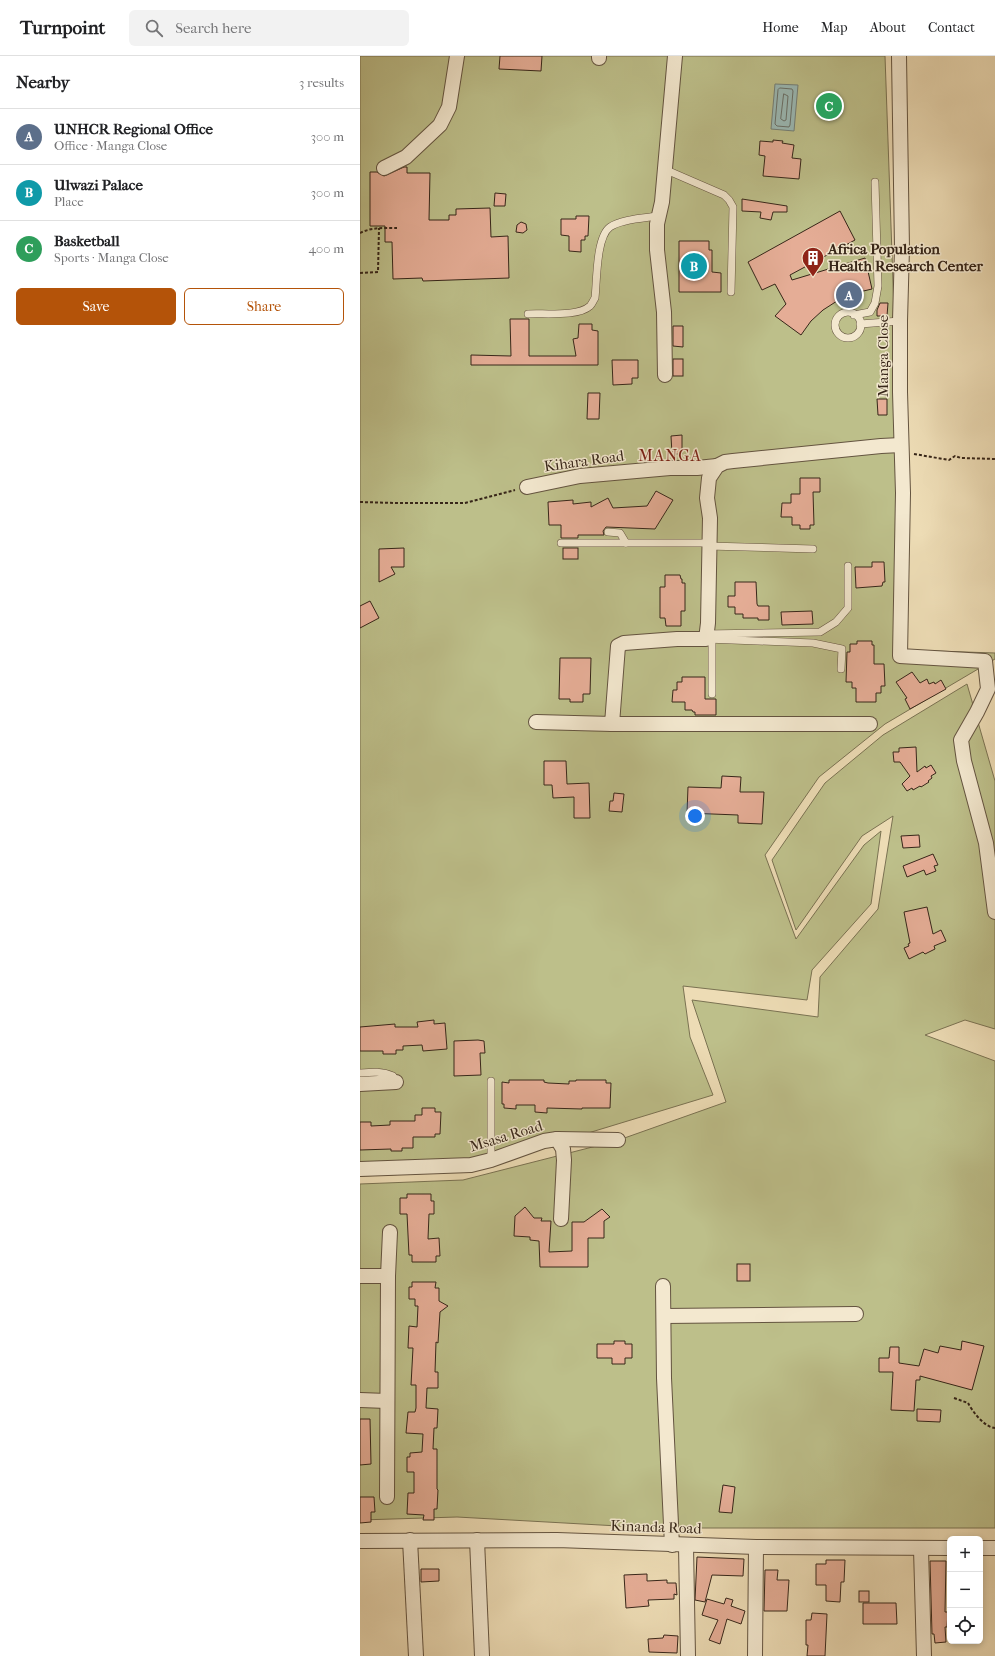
<!DOCTYPE html>
<meta charset="utf-8">
<style>
:root{--surface:#fff;--page:#f2f2f2;--text:#202124;--muted:#757577;--line:#e0e0e0;--accent:#b45309}
body{margin:0;font-family:"IM FELL French Canon",serif;background:var(--page);color:var(--text)}
.controls{position:absolute;right:12px;bottom:12px;display:grid;overflow:hidden;border-radius:6px;box-shadow:0 2px 6px #0003}
.controls button{width:36px;height:36px;display:grid;place-items:center;padding:0;border:0;border-bottom:1px solid var(--line);background:var(--surface);color:var(--text);font:20px sans-serif}
.you{position:absolute;left:335px;top:760px;width:14px;height:14px;margin:-10px;border:3px solid #fff;border-radius:50%;background:#1a73e8;box-shadow:0 0 0 6px #1a73e833}
.badge{display:grid;place-items:center;width:26px;height:26px;border-radius:50%;background:var(--accent);color:#fff;font-size:13px;font-weight:700}
.pin{position:absolute;translate:-50% -50%;border:2px solid #fff;box-shadow:0 1px 4px #0006}
.list{margin:0;padding:0;list-style:none}
h2{display:flex;justify-content:space-between;align-items:center;height:52px;margin:0;padding:0 16px;font-size:17px}
h2 small{font-size:13px;font-weight:400;color:var(--muted)}
.list li{display:grid;grid-template-columns:26px 1fr auto;gap:12px;align-items:center;box-sizing:border-box;height:56px;padding:0 16px;border-top:1px solid var(--line)}
.list b{display:block;font-size:15px;white-space:nowrap}
.list p{margin:0;font-size:13px;white-space:nowrap;color:var(--muted)}
.list em{font-size:13px;font-style:normal;color:var(--muted)}
.actions{display:flex;gap:8px;padding:12px 16px}
.actions a{flex:1;padding:9px 0;border:1px solid var(--accent);border-radius:6px;text-align:center;font-size:14px;color:var(--accent)}
.actions .main{background:var(--accent);color:#fff}
.icon{flex:none;width:22px;height:22px;fill:none;stroke:currentColor;stroke-width:2;stroke-linecap:round;stroke-linejoin:round}
.map{position:relative;flex:none;width:635px;height:1600px;overflow:hidden}
header{display:flex;align-items:center;gap:24px;box-sizing:border-box;height:56px;padding:0 20px;background:var(--surface);border-bottom:1px solid var(--line)}
header strong{font-size:19px}
nav{display:flex;gap:22px;margin-inline-start:auto;font-size:14px}
.search{width:280px;height:36px;background:var(--page);display:flex;align-items:center;gap:10px;box-sizing:border-box;padding:0 14px;border-radius:6px;color:var(--muted);font-size:15px}
main{display:flex}
aside{flex:1;background:var(--surface)}
.map>svg:first-child{display:block}
</style>
<header>
<strong>Turnpoint</strong>
<div class="search"><svg class="icon" aria-label="search" viewBox="0 0 24 24"><circle cx="10" cy="10" r="6"/><path d="M15 15l6 6"/></svg>Search here</div>
<nav><a>Home</a><a>Map</a><a>About</a><a>Contact</a></nav>
</header>
<main>
<aside>
<h2>Nearby<small>3 results</small></h2>
<ul class="list">
<li><span class="badge" style="background:#5c6f8a">A</span><div><b>UNHCR Regional Office</b><p>Office · Manga Close</p></div><em>300 m</em></li>
<li><span class="badge" style="background:#0f9aa8">B</span><div><b>Ulwazi Palace</b><p>Place</p></div><em>300 m</em></li>
<li><span class="badge" style="background:#2e9e5b">C</span><div><b>Basketball</b><p>Sports · Manga Close</p></div><em>400 m</em></li>
</ul>
<div class="actions"><a class="main">Save</a><a>Share</a></div>
</aside>
<div class="map">
<svg width="635" height="1600" viewBox="0 0 635 1600">
<rect width="100%" height="100%" fill="#eddcb5"/>
<filter id="stains"><feTurbulence type="fractalNoise" baseFrequency=".005" numOctaves="4"/><feColorMatrix values="0 0 0 0 .2 0 0 0 0 .09 0 0 0 0 .02 0 0 0 .5 -.17"/></filter>
<radialGradient id="worn" r=".72"><stop offset=".6" stop-color="#630" stop-opacity="0"/><stop offset="1" stop-color="#630" stop-opacity=".3"/></radialGradient>
<g fill="#bdbf8a" stroke="#7a7252">
<path d="M0,0H525L546,594L635,597V603L525,668L459,721L405,799L436,883L504,789L521,775L511,848L452,914L447,944L323,930L330,981L353,1039L100,1116L0,1120Z"/>
<path d="M607,628L635,725V973L605,964L565,979L635,1005V1472H294L97,1461L0,1464V1128L103,1124L256,1085L366,1046L332,944L458,961L460,921L518,853L533,760L502,780L436,874L412,804L465,727L523,679Z"/>
</g>
<path fill="#9bbab6" stroke="#737f77" d="M415,28L438,29L434,75L411,73Z"/>
<g fill="none" stroke-linecap="round" stroke-linejoin="round">
<g stroke="#697068" stroke-width="1">
<path d="M420,32L432,33L433,35L430,69L429,71L417,70L415,68L418,34Z"/>
<path d="M424,38L428,40L426,64L424,65L421,63Z"/>
</g>
</g>
<g fill="#e5ad96" stroke="#372619">
<path d="M140,0H182L181,15L139,13Z"/>
<path d="M413,84L423,85L422,87L434,89L432,102L441,103L439,123L403,120L405,100L399,99L400,85L413,86Z"/>
<path d="M44,111H47V117H70L69,164H89V159H96V153L130,152L131,181L148,180L149,222L63,225L62,222L33,223L32,186H25V170H10V116H17L24,120Z"/>
<path d="M135,137L146,138L145,150H134Z"/>
<path d="M382,143L427,150V156H413L411,164L400,162L401,156L382,155Z"/>
<path d="M480,155L495,184L430,219L432,224L505,202L512,233L495,237L477,245L463,254L451,265L441,279L415,260L426,248L415,228L402,234L388,206Z"/>
<path d="M216,160H229L228,180H225V184H221V196L209,195V180L201,179V163H216Z"/>
<path d="M161,166L166,168L167,174L163,177L156,176L157,169Z"/>
<path d="M319,185H349V194H352V216L361,217V236H319Z"/>
<path d="M520,247H528L527,260H517V254Z"/>
<path d="M150,263H169V300H216L213,283L218,282L219,268H232V274L238,275V309H111V299L151,300Z"/>
<path d="M313,270H323V291L313,290Z"/>
<rect x="313" y="303" width="10" height="17"/>
<path d="M252,304H278V322H272V328L253,329Z"/>
<path d="M228,337H240L239,363H227Z"/>
<path d="M517,343H527V359H518Z"/>
<path d="M322,379V398H312L311,380Z"/>
<path d="M440,422H460V436H453L454,469H450V473H440V469H432V461H421L422,447H431V438H440Z"/>
<path d="M296,435L313,444L295,473L246,471L243,475L244,479H218V482H201V469H189L188,446L213,444V448L231,446V451L248,442L253,452L287,450Z"/>
<path d="M44,492V511H31L35,518L19,526V493Z"/>
<rect x="203" y="492" width="15" height="11"/>
<path d="M512,506H524L525,526H523L522,530L496,532L495,511H512Z"/>
<path d="M305,519H320L321,523H322V527H325V555H321V570H306L305,562H300V531H305Z"/>
<path d="M375,526H396L397,548L398,550H409V564H398V562H383V558H375V551H368V540H375Z"/>
<path d="M10,545L19,562L0,572V550Z"/>
<path d="M452,555L453,568L422,569L421,556Z"/>
<path d="M497,585H512V589H514V608H524L525,630H521V637H516V646H496V632H492V626H486L487,596H490V588H497Z"/>
<path d="M200,602H231L230,638H223V646H210V643H199Z"/>
<path d="M552,616L560,627L567,623L569,628L574,626L575,628L581,624L586,633L550,653L545,643L547,642L536,626Z"/>
<path d="M322,621H345V643H356V659H335V656H333L332,654H325V646H312L313,634H317V626H322Z"/>
<path d="M556,691L557,716L565,710L566,712L571,709L576,717L571,720L572,722L568,725L569,726L561,731L560,730L553,734L552,732L547,735L542,728L550,720L540,706H534L533,696H539V692Z"/>
<path d="M184,705H206L207,728L229,727L230,762H214V741L193,742L192,729H184Z"/>
<path d="M362,720L381,721L380,736H404L402,768L378,767V759L327,757L328,731L361,732Z"/>
<path d="M254,737L264,738L262,756L249,755L250,745H253Z"/>
<path d="M559,779L560,791L543,792L541,780Z"/>
<path d="M573,798L578,809L574,810L576,815L566,819L564,814L547,821L543,810Z"/>
<path d="M567,851L573,878L581,874L586,885L574,890L575,893L565,898L563,896L549,903L544,892L549,890L548,888L550,887L544,856Z"/>
<path d="M74,964V968L85,967L87,993L63,995L62,989L43,990V994H36V998H23V995H0V971L35,968V971H58L57,966Z"/>
<path d="M118,984L124,985L125,997H120L121,1019L94,1020V985Z"/>
<path d="M149,1024H184V1026L188,1027L209,1028V1025H216V1024H246V1027H251L250,1052H222V1053L187,1052V1057L175,1056V1049H156V1053L144,1052V1048H142V1026L149,1027Z"/>
<path d="M62,1052H75V1056H81L80,1078H75V1081H53V1092H42V1095H31V1093L0,1094V1066H11V1070L30,1069V1065H55V1059H62Z"/>
<path d="M47,1138H71V1145H74V1158H69L68,1183L79,1182L80,1200H76V1206H52V1199H49L47,1158H40V1142H47Z"/>
<path d="M165,1151L174,1162H182L181,1165H191L189,1196L212,1195V1166H224L242,1153L250,1161L244,1165V1182H228V1211H180L179,1185L170,1184V1181L154,1180L155,1160Z"/>
<rect x="377" y="1208" width="13" height="17"/>
<path d="M52,1226H76L75,1232H79V1245L88,1250L80,1256L78,1287L76,1286L75,1316H78V1332H67L66,1352L78,1353L77,1372H74L73,1393H77V1433L78,1434L77,1453H74V1464H63L64,1459L47,1458L48,1437H54V1416H47V1401H50V1397L62,1396L63,1378L46,1377L48,1356H55L56,1352V1329H51L53,1292H48L49,1270L57,1271L58,1250H55V1243H49V1231H52Z"/>
<path d="M254,1285H265V1288H272V1302H265V1308H252V1302H237V1288H254Z"/>
<path d="M602,1285L624,1290L612,1334L560,1320V1324H556L554,1355L531,1354L533,1316H519V1302H529L530,1291H539V1307L559,1310L564,1293L578,1297L580,1290L601,1294Z"/>
<path d="M557,1353L581,1354L580,1366L557,1365Z"/>
<path d="M0,1363H10L11,1408L0,1409Z"/>
<path d="M363,1429L375,1431L372,1457L359,1456Z"/>
<path d="M0,1441H14L15,1456H11V1466L0,1467Z"/>
<path d="M337,1501L384,1503L383,1520L352,1519L345,1546L335,1544Z"/>
<path d="M466,1504H485L484,1526H481L480,1546L466,1545V1529H456V1508H466Z"/>
<path d="M570,1505H586L585,1556H588L587,1571H585L586,1586L575,1587L574,1578H572Z"/>
<path d="M61,1513H79V1525L61,1526Z"/>
<path d="M405,1514H418L417,1524H429L427,1555H404Z"/>
<path d="M287,1518V1525L307,1524V1527H316L317,1539L314,1538V1543L288,1544L289,1550L266,1552L264,1519Z"/>
<rect x="499" y="1535" width="10" height="11"/>
<path d="M366,1542L373,1544L371,1550L385,1555L381,1568L367,1563L360,1588L349,1584L358,1564L342,1559L347,1543L364,1548Z"/>
<path d="M503,1547H536L537,1568H503Z"/>
<path d="M452,1557L467,1558L465,1600H447L448,1589H446V1564H451Z"/>
<path d="M304,1579L318,1580L317,1597L289,1596L288,1583L303,1582Z"/>
</g>
<g fill="none" stroke-linecap="round" stroke-linejoin="round">
<g stroke="#645440" stroke-width="8">
<g id="service">
<path d="M304,113L364,139L369,144L373,151L371,236"/>
<circle cx="488" cy="269" r="13"/>
<path d="M168,258C184,257 218,261 230,250C232,248 233,245 235,242C237,225 236,181 250,171C261,163 285,162 298,160"/>
<path d="M494,259L510,256L515,247L518,230L515,126"/>
<path d="M500,268L540,265"/>
<path d="M248,476L260,477L266,487"/>
<path d="M201,487H348"/>
<path d="M348,490L453,493"/>
<path d="M346,578L460,576L476,566L488,552V510"/>
<path d="M346,583L453,587L482,593L481,613"/>
<path d="M352,583V638"/>
<path d="M0,1017C12,1016 22,1015 33,1020L36,1026"/>
<path d="M131,1025V1104"/>
</g>
</g>
<g stroke="#645440" stroke-width="16">
<g id="minor">
<path d="M539,0L542,192L540,265V336L543,437L540,600L625,605L628,633L617,656L601,684L604,705L626,787L635,856"/>
<path d="M239,2V0"/>
<path d="M24,112L46,101L80,69L89,51L97,0"/>
<path d="M305,319L304,256L297,194V168L302,146L315,0"/>
<path d="M167,431L220,420L310,412H337L357,410"/>
<path d="M176,666L252,668L258,590L264,587L317,583H346L348,567L350,462L347,442L349,422L357,410L365,406L373,405L521,390L541,389"/>
<path d="M252,668H510"/>
<path d="M0,1028L36,1026"/>
<path d="M197,1083L258,1084"/>
<path d="M0,1113L111,1109L131,1104L184,1085L197,1083L203,1093L204,1104L201,1163"/>
<path d="M0,1220H28L27,1441"/>
<path d="M28,1220L30,1176"/>
<path d="M303,1230L304,1322L312,1489"/>
<path d="M304,1260L496,1258"/>
<path d="M0,1344L27,1345"/>
<path d="M50,1484L56,1600"/>
<path d="M117,1484L122,1600"/>
<path d="M0,1485L197,1484L396,1491L590,1492"/>
<path d="M326,1490L328,1600"/>
<path d="M620,1492H635"/>
<path d="M561,1493L564,1600"/>
<path d="M395,1600L396,1491"/>
</g>
</g>
<g stroke="#372619" stroke-width="2" stroke-dasharray="3 2" stroke-linecap="butt">
<path d="M0,177C12,171 24,172 37,172"/>
<path d="M0,217L18,216L19,172"/>
<path d="M554,398L589,404L595,400L601,402L635,403"/>
<path d="M0,446L35,447H105L155,434"/>
<path d="M594,1342L608,1347C613,1356 624,1371 635,1372"/>
</g>
<use href="#service" stroke="#f3e8cf" stroke-width="7"/>
<use href="#minor" stroke="#f3e8cf" stroke-width="14"/>
</g>
<defs>
<g id="building-pin" transform="scale(1.15)"><path d="M0 17L-7.5 6A9.5 9.5 0 1 1 7.5 6Z" fill="#8f2418" stroke="#f3e8cf"/><path d="M-4-6H4V6H1V3H-1V6H-4ZM-2.5-4.3h1.7v1.8h-1.7ZM.8-4.3h1.7v1.8H.8ZM-2.5-1h1.7V.8h-1.7ZM.8-1h1.7V.8H.8Z" fill="#fff"/></g>
</defs>
<g fill-rule="evenodd">
<use href="#building-pin" x="453" y="202"/>
</g>
<g text-anchor="middle" stroke-width="3" stroke-linejoin="round" paint-order="stroke">
<g font-size="15" font-weight="bold" fill="#372619" stroke="#f3e8cf" text-anchor="start">
<text x="468" y="198">Africa Population<tspan x="468" dy="17">Health Research Center</tspan></text>
</g>
<g font-size="15" fill="#372619" stroke="#f3e8cf">
<text transform="translate(523 300) rotate(-90)" y="5">Manga Close</text>
<text transform="translate(224 405) rotate(-8)" y="5">Kihara Road</text>
<text transform="translate(146 1080) rotate(-17)" y="5">Msasa Road</text>
<text transform="translate(296 1471) rotate(2)" y="5">Kinanda Road</text>
</g>
<g font-size="16" letter-spacing="1" fill="#7a1f14" stroke="#f3e8cf">
<text x="310" y="405">MANGA</text>
</g>
</g>
<rect width="100%" height="100%" filter="url(#stains)"/>
<rect width="100%" height="100%" fill="url(#worn)"/>
</svg>
<div class="controls">
<button>+</button>
<button>−</button>
<button><svg class="icon" aria-label="locate" viewBox="0 0 24 24"><circle cx="12" cy="12" r="6"/><path d="M12 2v4M12 18v4M2 12h4M18 12h4"/></svg></button>
</div>
<div class="you"></div>
<div class="pin badge" style="left:489px;top:239px;background:#5c6f8a">A</div>
<div class="pin badge" style="left:334px;top:210px;background:#0f9aa8">B</div>
<div class="pin badge" style="left:469px;top:50px;background:#2e9e5b">C</div>
</div>
</main>
